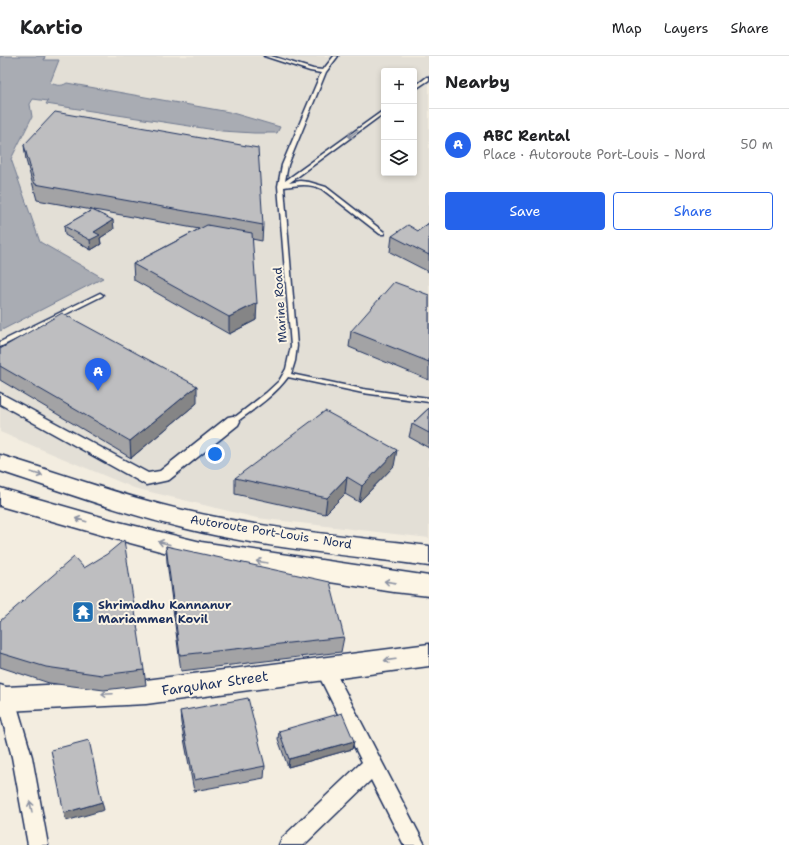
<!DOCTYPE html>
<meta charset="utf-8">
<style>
:root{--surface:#fff;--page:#f6f6f6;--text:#202124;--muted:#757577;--line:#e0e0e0;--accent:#2563eb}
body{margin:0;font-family:"Shantell Sans",sans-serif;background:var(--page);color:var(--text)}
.controls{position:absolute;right:12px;top:12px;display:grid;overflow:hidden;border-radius:4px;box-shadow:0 2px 6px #0003}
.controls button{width:36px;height:36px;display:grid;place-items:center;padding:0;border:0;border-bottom:1px solid var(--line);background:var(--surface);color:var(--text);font:20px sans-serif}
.you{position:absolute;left:215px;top:398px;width:14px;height:14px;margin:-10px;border:3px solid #fff;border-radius:50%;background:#1a73e8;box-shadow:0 0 0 6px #1a73e833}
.badge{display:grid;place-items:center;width:26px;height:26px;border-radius:50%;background:var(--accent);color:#fff;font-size:13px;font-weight:700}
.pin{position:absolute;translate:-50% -33px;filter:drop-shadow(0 1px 2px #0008)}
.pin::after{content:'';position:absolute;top:21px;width:14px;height:12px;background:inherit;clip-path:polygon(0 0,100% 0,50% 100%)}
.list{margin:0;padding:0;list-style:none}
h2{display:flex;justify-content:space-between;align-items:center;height:52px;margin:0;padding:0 16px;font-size:17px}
h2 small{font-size:13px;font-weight:400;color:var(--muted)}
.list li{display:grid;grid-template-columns:26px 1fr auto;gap:12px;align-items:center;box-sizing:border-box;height:72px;padding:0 16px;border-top:1px solid var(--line)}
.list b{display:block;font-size:15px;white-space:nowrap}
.list p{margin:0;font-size:13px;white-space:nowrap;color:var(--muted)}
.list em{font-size:13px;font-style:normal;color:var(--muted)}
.actions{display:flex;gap:8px;padding:12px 16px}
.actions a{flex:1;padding:9px 0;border:1px solid var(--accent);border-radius:4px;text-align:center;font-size:14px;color:var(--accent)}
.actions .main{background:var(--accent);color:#fff}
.icon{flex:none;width:22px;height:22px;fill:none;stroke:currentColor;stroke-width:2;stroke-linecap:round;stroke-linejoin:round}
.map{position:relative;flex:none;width:429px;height:789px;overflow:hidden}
header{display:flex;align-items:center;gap:24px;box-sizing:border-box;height:56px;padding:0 20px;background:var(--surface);border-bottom:1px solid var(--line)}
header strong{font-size:19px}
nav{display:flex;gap:22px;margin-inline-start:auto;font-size:14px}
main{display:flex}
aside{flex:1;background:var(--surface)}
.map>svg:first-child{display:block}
</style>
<header>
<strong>Kartio</strong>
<nav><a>Map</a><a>Layers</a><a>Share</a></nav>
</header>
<main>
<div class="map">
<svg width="429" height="789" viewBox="0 0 429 789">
<rect width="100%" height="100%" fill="#f3ede0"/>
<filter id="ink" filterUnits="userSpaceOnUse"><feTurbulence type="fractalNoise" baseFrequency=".025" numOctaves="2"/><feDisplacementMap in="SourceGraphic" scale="8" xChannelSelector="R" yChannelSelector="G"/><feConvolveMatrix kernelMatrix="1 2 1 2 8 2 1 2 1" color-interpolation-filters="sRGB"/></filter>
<g filter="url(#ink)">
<path fill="#e3dfd6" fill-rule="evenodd" d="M45,0H429V482L257,462L134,432L0,376V275L102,222L40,186L11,103L32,61L30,48L33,43L57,29L50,27L43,4ZM384,15H414V117H384Z"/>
<path fill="#a9acb3" stroke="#707a91" d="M0,0H45L44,4H59L50,27C56,29 61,31 67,27L229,56L280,71L277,77H254L222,75L46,48L48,45L33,43L30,48L32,61L11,103L40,186L103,222L0,275Z"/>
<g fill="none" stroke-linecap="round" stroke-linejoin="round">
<g stroke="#1b2f5e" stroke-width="3">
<g id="lane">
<path d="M264,0H271L313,13L323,14L334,0H338L326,16L288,109L285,125L384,54V57L289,127L300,125L309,126L326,131L384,176V178H380L322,133C309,127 298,129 284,131L297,290L295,305L291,318L363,333L429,342V346L363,337L288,321C274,340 254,353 235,367H233L230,365L266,337L279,325L286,313L291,290L278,130L282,109L321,17L310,15Z"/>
<path d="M427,21H429V24L414,34V31Z"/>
<path d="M100,237L103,239L102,240L0,291V286Z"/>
</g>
</g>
<g stroke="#1b2f5e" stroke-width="3">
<g id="street">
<path d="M0,337L148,417L160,415L228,361L233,360L238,361L240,365L238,369L169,424L146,429L0,348Z"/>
<path d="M324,604L330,606L425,789H404L371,724L304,789H279L282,782L362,706L315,612L318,606Z"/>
<path d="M6,635L13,637L15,643L32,701L48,789H28L12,701L0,655V637Z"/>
</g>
</g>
<g stroke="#1b2f5e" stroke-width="3">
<path id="secondary" d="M429,588V610L146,648L6,655L0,653V629L6,631L146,624Z"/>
</g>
<g stroke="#1b2f5e" stroke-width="3">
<g id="highway">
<path d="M0,399C61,417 121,440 183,454C264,473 347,480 429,490V510C347,499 263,492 183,472C121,457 61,435 0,415Z"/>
<path d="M0,432L119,466L201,486L429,520V540L394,536L201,506L119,484L0,450Z"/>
</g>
</g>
<use href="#lane" fill="#fcf5e5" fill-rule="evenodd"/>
<use href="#street" fill="#fcf5e5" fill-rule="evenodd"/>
<use href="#secondary" fill="#fcf5e5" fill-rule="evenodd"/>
<use href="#highway" fill="#fcf5e5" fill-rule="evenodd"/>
</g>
<g fill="#a3a3a5" stroke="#1b2f5e">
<path d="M24,89L263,169L262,185L252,183L256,264L229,278L134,224L133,208L199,173L94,154L114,173L100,182L101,188L91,194L65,179L64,170L92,154L37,144L26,104Z"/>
<path d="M429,167V216L390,196L392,180L418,175Z"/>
<path d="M429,239V324L349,291L351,275Z"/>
<path d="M0,293L197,347L131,402L0,324Z"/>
<path d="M429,352V392L409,381L412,368Z"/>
<path d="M394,410L359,446L345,438L325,458L235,438V422Z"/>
<path d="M166,490L344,581L341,596L181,615L167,506Z"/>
<path d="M0,565L144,614L146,629L104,634L49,627L0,611Z"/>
<path d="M180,655L265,710L264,722L194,735L181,667Z"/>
<path d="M279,675L354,685L352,693L288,711L278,683Z"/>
</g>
<g fill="#858586" stroke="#1b2f5e">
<path d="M113,164L114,173L100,182L101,188L91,194L90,184L94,176Z"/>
<path d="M257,247L256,264L229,278V261Z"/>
<path d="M197,330V347L131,402L130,385Z"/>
<path d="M397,394L394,410L359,446L362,430Z"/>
<path d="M347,421L345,438L325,458L327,442Z"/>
<path d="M354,685L352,693L288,711L289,703Z"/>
<path d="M102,746L104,754L66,765L64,757Z"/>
</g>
<g fill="#bebec0" stroke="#1b2f5e">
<path d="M55,56L258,92L263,169L35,128L24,89Z"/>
<path d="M92,154L113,164L94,176L100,179L90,184L64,170Z"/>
<path d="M429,167V199L392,180L408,169L418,175Z"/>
<path d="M207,169L252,177L257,247L229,261L133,208Z"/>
<path d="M394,226L429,239V306L351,275Z"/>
<path d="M62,257L197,330L130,385L0,310V293Z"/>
<path d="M429,352V377L412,368Z"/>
<path d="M325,355L397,394L362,430L347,421L327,442L235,422Z"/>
<path d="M124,484L144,614L102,619L46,611L0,597V565L74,501L84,512L107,498Z"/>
<path d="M166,490L330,526L344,581L180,599Z"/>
<path d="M248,642L265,710L194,724L180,655Z"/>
<path d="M342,657L354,685L289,703L279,675Z"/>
<path d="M89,684L102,746L64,757L51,694Z"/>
</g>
<defs><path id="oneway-shaft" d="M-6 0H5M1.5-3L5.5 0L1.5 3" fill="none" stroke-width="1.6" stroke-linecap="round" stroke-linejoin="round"/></defs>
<g stroke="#8c92a2">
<use href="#oneway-shaft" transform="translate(353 78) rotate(144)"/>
<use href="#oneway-shaft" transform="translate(37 418) rotate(18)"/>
<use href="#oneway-shaft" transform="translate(81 464) rotate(-164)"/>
<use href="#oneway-shaft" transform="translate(164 487) rotate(-166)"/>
<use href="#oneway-shaft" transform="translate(262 506) rotate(-171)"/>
<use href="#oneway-shaft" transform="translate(390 526) rotate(-172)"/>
<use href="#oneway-shaft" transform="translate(390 604) rotate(173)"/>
<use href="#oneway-shaft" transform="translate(107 638) rotate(177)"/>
<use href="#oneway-shaft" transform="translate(31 751) rotate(-100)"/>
</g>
</g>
<defs>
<g id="temple-square" transform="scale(1.15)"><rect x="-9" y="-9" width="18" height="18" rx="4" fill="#1f6fb2" stroke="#fcf5e5"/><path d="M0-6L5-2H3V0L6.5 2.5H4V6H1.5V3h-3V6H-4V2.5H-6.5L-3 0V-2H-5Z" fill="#fff"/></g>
</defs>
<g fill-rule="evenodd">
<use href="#temple-square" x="83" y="556"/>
</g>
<g text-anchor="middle" stroke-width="4" stroke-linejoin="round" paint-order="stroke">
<g font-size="12" fill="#1b2f5e" stroke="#fcf5e5">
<text transform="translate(280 249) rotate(-94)" y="4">Marine Road</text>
<text transform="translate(271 476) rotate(9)" y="4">Autoroute Port-Louis - Nord</text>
</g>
<g font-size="12" font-weight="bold" fill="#1b2f5e" stroke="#fcf5e5" text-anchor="start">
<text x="98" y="553">Shrimadhu Kannanur<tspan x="98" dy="14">Mariammen Kovil</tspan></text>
</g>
<g font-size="14" fill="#1b2f5e" stroke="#fcf5e5">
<text transform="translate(215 627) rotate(-8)" y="5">Farquhar Street</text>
</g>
</g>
</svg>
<div class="controls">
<button>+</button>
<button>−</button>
<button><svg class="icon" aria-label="layers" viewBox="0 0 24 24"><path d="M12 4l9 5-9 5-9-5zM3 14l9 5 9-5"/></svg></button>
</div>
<div class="you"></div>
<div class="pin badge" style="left:98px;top:335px">A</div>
</div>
<aside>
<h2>Nearby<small></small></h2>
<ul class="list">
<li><span class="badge">A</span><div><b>ABC Rental</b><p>Place · Autoroute Port-Louis - Nord</p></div><em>50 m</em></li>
</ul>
<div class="actions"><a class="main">Save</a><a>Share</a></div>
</aside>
</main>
